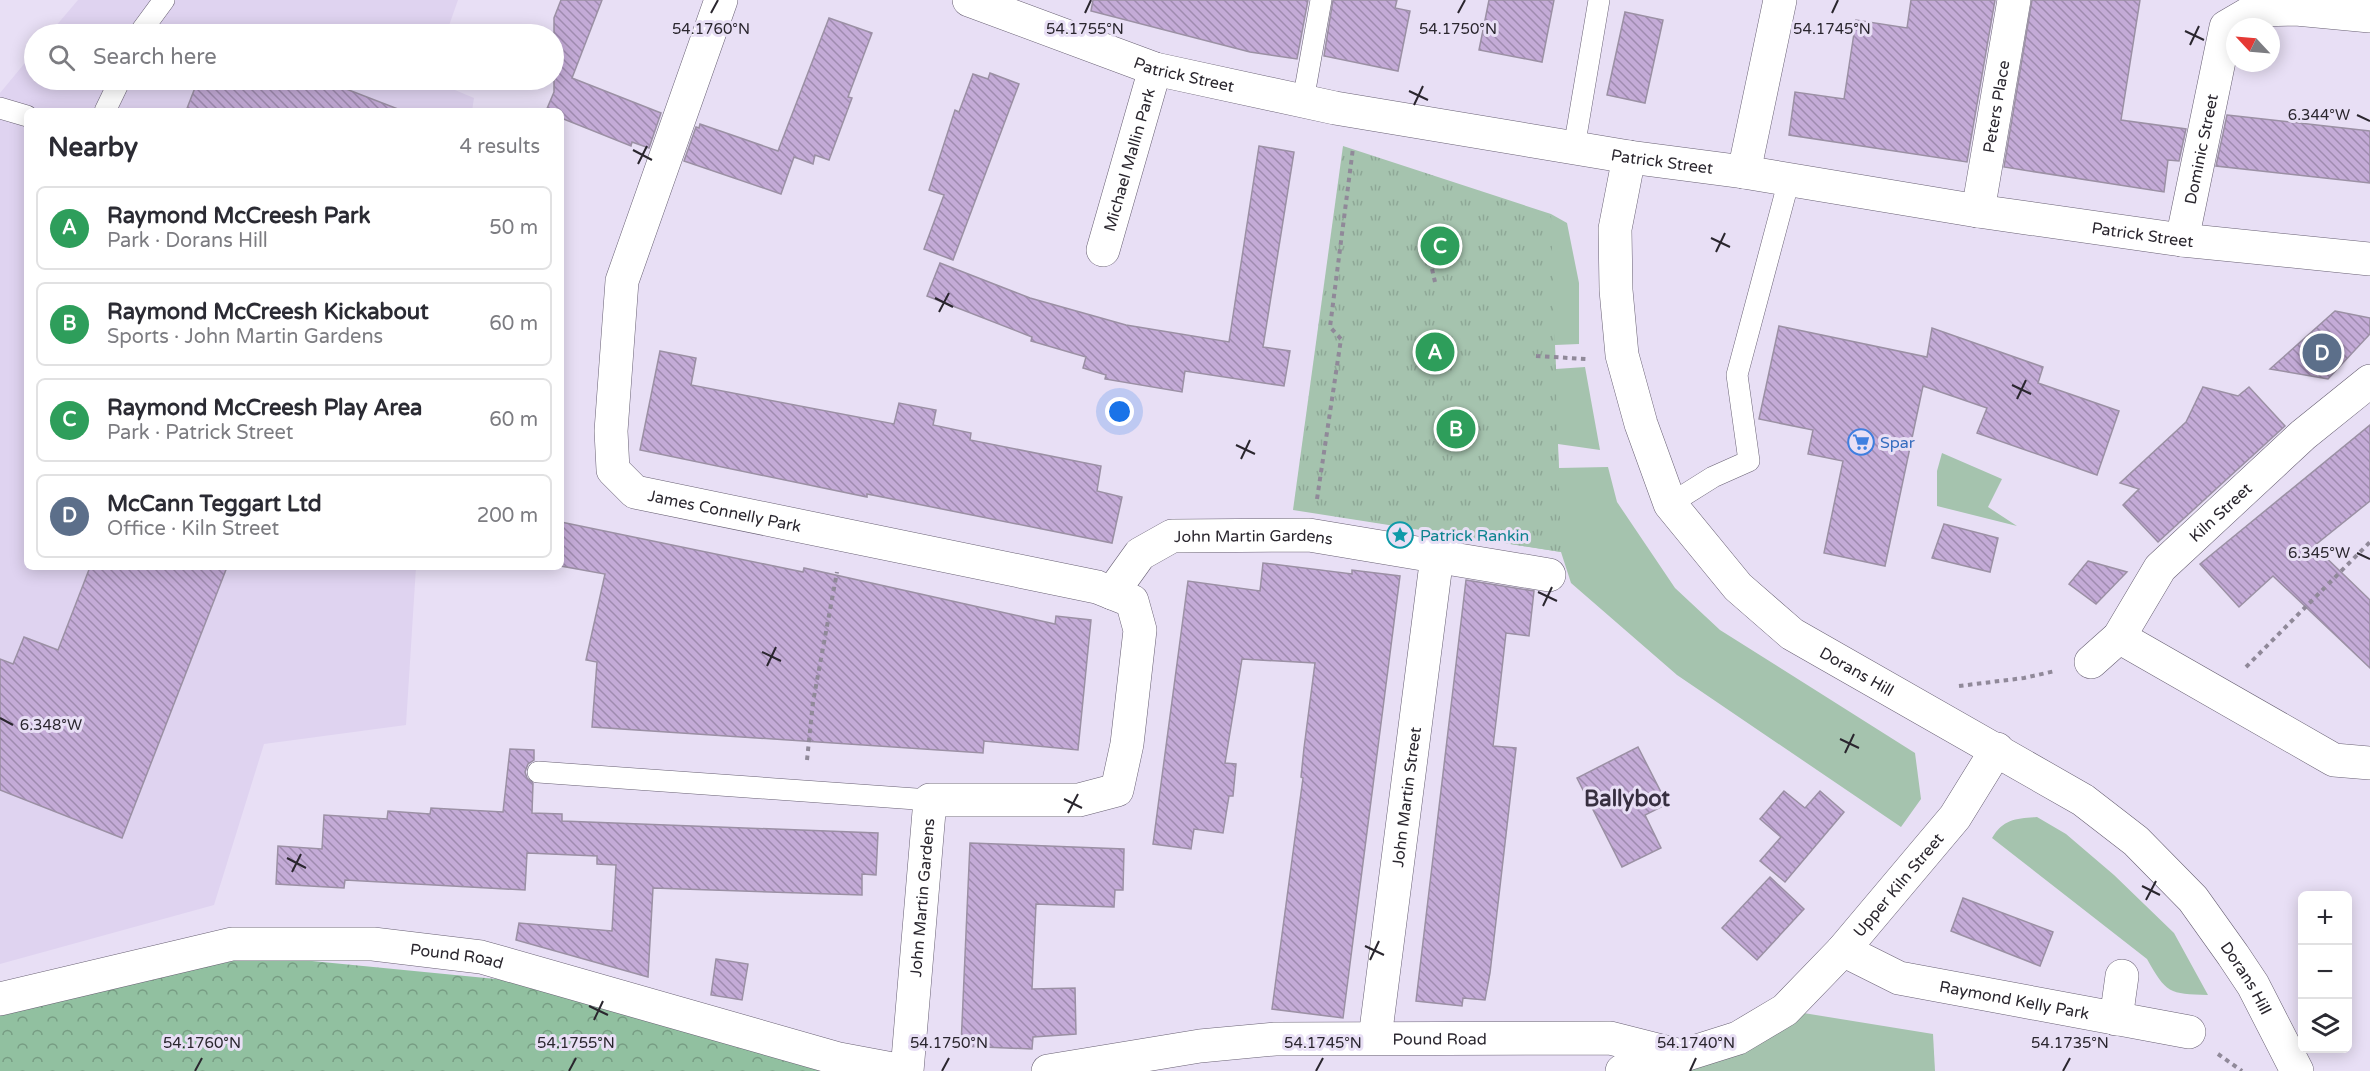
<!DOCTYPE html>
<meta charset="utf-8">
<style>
:root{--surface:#fff;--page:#f7f7f7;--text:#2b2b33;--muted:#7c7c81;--line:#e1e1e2;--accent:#a23c16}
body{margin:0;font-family:"Varela Round",sans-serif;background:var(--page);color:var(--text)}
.controls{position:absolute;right:18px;bottom:18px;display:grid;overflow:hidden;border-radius:9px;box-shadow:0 3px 15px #0003}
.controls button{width:54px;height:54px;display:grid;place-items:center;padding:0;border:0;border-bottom:2px solid var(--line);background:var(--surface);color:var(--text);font:30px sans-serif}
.compass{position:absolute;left:2226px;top:18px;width:54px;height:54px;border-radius:50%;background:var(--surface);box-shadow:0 3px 15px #0003;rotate:296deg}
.you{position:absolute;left:1120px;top:412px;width:21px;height:21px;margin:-15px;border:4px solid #fff;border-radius:50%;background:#1a73e8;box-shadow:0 0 0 9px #1a73e833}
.badge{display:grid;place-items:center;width:39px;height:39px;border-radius:50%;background:var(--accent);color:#fff;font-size:20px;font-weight:700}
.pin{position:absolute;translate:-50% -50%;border:3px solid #fff;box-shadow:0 2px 6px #0006}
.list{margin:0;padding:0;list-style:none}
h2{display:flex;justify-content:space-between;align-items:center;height:78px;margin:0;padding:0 24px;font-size:26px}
h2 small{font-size:20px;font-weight:400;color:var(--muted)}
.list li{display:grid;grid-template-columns:39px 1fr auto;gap:18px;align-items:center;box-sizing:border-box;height:84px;margin:0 12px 12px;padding:0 12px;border:2px solid var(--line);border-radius:9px}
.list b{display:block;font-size:22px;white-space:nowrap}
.list p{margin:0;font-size:20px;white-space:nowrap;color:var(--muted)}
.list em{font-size:20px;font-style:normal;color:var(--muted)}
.icon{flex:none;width:33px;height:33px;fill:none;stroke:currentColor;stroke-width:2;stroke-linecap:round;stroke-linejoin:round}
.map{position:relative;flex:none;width:2370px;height:1071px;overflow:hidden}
.search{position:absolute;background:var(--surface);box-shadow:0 3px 15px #0003;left:24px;top:24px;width:540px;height:66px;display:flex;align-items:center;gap:15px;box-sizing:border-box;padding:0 21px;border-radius:33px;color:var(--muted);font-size:22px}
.panel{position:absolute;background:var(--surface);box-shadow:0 3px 15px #0003;left:24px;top:108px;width:540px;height:462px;border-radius:9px}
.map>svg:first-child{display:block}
</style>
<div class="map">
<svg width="2370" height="1071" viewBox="0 0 2370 1071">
<defs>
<pattern id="forest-crowns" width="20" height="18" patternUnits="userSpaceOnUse" patternTransform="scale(1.5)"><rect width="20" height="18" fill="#91c0a0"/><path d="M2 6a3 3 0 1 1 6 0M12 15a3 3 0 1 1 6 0" fill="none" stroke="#779c83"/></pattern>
<pattern id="park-tufts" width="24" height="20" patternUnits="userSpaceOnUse" patternTransform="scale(1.5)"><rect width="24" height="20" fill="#a5c3ae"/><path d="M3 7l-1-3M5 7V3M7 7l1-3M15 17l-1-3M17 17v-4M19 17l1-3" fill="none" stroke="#8ea796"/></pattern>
<pattern id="building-back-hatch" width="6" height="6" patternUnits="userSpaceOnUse" patternTransform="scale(1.5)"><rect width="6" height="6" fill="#c4abd7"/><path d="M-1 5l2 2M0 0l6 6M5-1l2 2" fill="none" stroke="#9f8baf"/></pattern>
</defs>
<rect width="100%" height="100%" fill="#e8dff5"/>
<g fill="#dfd3f0">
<path d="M78,0H458L446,34H49Z"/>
<path d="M34,52V80H431L474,98L472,111H27V567H416L406,725L264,744L214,905L0,964V93Z"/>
</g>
<g fill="#a5c3ae">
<path d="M1551,214L1567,223L1579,283V344L1555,345L1556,369L1585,367L1600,450L1558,444L1559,468L1608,467L1617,502L1675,588L1720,630L1915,753L1921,799L1901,827L1677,675L1571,583L1561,552L1324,514L1332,461Z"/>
<path d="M1942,453L2002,479L1988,507L2017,526L1937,506V471Z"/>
<path d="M2037,817L2066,834L2114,875L2174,933L2208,995C2169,994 2166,993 2147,959L1992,838C2003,819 2017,818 2037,817Z"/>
<path d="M1785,1010L1933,1034L1935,1071H1669Z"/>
</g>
<path fill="url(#forest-crowns)" d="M261,956L506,980L826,1071H0V1003Z"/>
<path fill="url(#park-tufts)" d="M1343,146L1551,214L1561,552L1293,510Z"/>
<g fill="url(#building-back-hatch)" stroke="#9b90a4" stroke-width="1.5">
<path d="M561,0H602L572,78L661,113L649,148L632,142L631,146L561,118V111H546L554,92V18Z"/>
<path d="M1093,0H1308L1297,59L1250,52L1091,11Z"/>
<path d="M1333,0H1397L1395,8L1410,11L1398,71L1324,56Z"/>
<path d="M1489,0H1554L1542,62L1479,50Z"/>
<path d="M1911,0H1995L1967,162L1789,135L1795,92L1844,99L1856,20L1907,28Z"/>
<path d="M2032,0H2140L2121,120L2186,129L2179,161L2168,160L2164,192L2004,167Z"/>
<path d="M1625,12L1663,20L1645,103L1607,95Z"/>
<path d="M829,18L872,33L848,97L852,98L829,160L815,155L813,164L794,157L781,194L684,161L696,127L699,128L700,124L778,151Z"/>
<path d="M990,73L1019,84L953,260L924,249L944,195L929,190L955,110L959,112L973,74L988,79Z"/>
<path d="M198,80H323L398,109V111H186Z"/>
<path d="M2227,115L2370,131V183L2216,166Z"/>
<path d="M1259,146L1294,152L1263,347L1290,351L1284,386L1185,371L1182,392L1105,379L1106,375L1083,368L1086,357L1031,341L1032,337L927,296L940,263L1030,298L1126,325L1229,342Z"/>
<path d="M2335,311L2370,318V334L2328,379L2270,369Z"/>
<path d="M1779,326L1927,357L1932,328L2043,367L2038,383L2119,411L2097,475L1977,433L1987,408L1923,386L1885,566L1824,553L1843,461L1808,454L1813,430L1759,419Z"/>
<path d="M660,351L696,358L691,385L894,424L899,403L936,410L933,425L971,433L970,440L1101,466L1097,491L1122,497L1112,543L867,494V497L640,450Z"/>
<path d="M2203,387L2238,396L2249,387L2285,426L2158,542L2123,505L2139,489L2120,483L2186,422Z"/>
<path d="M2370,425V501L2314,546L2370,600V668L2273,576L2239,607L2200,564Z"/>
<path d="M561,522L803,572L804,568L1055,624L1056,616L1091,620L1078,750L984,741L983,753L592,727L597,662L586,660L605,574L561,566Z"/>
<path d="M1944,524L1998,538L1990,572L1932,558Z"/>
<path d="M2088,561L2127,572L2096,604L2069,584Z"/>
<path d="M1263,563L1352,574V570L1400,576L1343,1018L1272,1009L1303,778L1301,777L1304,748L1315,663L1242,659L1225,763L1236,764L1233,796H1229L1223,833L1194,829L1191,849L1153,844L1188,581L1260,591Z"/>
<path d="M90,567H227L122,838L0,790V659L13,664L24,637L58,650Z"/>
<path d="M1466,580L1534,591L1529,636L1506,633L1497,713L1493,746L1516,748L1490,973L1485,1000L1463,998L1462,1006L1416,1001Z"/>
<path d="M1638,747L1667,804L1645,815L1661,848L1622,867L1577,778Z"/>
<path d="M510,749L534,750V760L528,764L525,772L527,778L533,783L532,813L562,814V821L878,833L876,875L862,874V895L653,888L648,977L516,940L519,923L612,931L616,865L597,864V856L527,853L525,890L345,880L344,888L276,884L278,846L322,849L324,815L387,819L388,811L430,814L431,808L503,812Z"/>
<path d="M1784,791L1805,808L1820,791L1844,812L1785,882L1760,861L1781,837L1760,819Z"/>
<path d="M970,843L1124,849L1123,890H1115L1114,907L1036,904L1032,989L1075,988L1076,1034L1033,1037L1032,1049L961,1046Z"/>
<path d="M1770,877L1804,909L1757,960L1722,928Z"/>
<path d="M1963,898L2053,932L2040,966L1951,931Z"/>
<path d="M716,959L748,964L742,1000L711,995Z"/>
</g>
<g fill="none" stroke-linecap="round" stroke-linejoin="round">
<g stroke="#686073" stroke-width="22">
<g id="lane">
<path d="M139,34L164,0"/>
<path d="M1303,101L1321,0"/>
<path d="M0,108L27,116"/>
<path d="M105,111L120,80"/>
<path d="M1574,148L1599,0"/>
<path d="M1670,504L1713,477L1749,461L1737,375L1789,180"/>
<path d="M538,772L930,800"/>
</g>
</g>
<g stroke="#686073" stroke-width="34">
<g id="street">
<path id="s1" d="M721,0L622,281L611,431L613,470L635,492L1097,587L1112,593"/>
<path d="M1744,172L1780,0"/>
<path id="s2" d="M1978,211L2014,0"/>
<path id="s3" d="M2182,240L2226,27L2255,10L2296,9L2370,16"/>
<path id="s4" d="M1103,250L1155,69"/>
<path d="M2119,637L2334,760L2370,763"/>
<path id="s5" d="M2091,662L2119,637L2160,568L2303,435L2370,381"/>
<path id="s6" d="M1843,950L1899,978L2189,1032"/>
<path id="s7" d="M0,999L232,944H373L481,957L839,1059L903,1071"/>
<path d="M2116,1019L2122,976"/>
<path id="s8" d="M1375,1038L1437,556"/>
<path id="s9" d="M907,1071L930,800H1079L1117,790L1127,744L1140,630L1132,601L1112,593L1140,554L1172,536L1309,535L1549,575"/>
<path id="s10" d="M1048,1071L1200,1046L1275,1039L1610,1038L1681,1056L1738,1038L1785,1010L1843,950L1955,817L1997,749"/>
<path d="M1622,1071L1677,1057"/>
</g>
</g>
<g stroke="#686073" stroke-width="34">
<g id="secondary">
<path id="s11" d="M969,0L1155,69L1335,108L1629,157L1744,172L1978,211L2182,240L2370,259"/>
<path id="s12" d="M1629,157L1615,229L1616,290L1622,355L1641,424L1670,504L1738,587L1792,634L2083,800L2136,841L2193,899L2233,955L2253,985L2297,1071"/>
</g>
</g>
<g stroke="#908999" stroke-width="4" stroke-dasharray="4.5 4.5" stroke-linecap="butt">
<path d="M1432,269L1435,282"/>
<path d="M1536,356L1586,359"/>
<path d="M1317,499L1341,339L1330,327L1353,148"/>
<path d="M2246,667L2370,542"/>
<path d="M1959,686L2024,678L2055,671"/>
<path d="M807,760L813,702L837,572"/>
<path d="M2218,1054L2242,1071"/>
</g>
<use href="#lane" stroke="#fff" stroke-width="21"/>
<use href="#street" stroke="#fff" stroke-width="33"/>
<use href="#secondary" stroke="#fff" stroke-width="33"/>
</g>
<path fill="none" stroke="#2a262e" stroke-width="2" d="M711,13L718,0M1085,13L1091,0M1458,13L1465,0M1832,13L1838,0M2185,31L2204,40M2190,45L2199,26M1409,91L1428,100M1414,105L1423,86M2357,115L2370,121M633,150L652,160M638,164L647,146M1711,238L1730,247M1716,252L1725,233M935,298L953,307M939,312L949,293M2012,385L2031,394M2017,399L2026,380M1236,445L1255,454M1241,459L1250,440M2357,553L2370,559M1538,592L1557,601M1543,606L1552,587M762,652L781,661M767,666L776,647M0,718L13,725M1840,739L1859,748M1845,753L1854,734M1064,799L1082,808M1068,813L1078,794M287,858L306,868M292,872L301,854M2142,886L2160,895M2146,900L2156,881M1365,946L1384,955M1370,960L1379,941M589,1006L608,1015M594,1020L603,1001M195,1071L202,1058M569,1071L576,1058M942,1071L949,1058M1316,1071L1323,1058M1690,1071L1696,1058M2063,1071L2070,1058"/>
<defs>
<g id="supermarket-ring" transform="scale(1.35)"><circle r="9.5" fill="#e8dff5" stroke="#3f7fe0" stroke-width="1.5"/><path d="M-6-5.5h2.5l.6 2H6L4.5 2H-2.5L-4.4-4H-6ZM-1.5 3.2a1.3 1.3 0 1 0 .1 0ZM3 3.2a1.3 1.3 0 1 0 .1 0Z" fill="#3f7fe0"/></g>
<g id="sight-ring" transform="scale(1.35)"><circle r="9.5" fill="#e8dff5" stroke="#0f9aa8" stroke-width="1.5"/><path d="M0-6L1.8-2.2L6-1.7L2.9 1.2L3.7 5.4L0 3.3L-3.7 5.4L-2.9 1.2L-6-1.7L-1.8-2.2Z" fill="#0f9aa8"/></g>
</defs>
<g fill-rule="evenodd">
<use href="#supermarket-ring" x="1861" y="442"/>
<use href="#sight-ring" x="1400" y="535"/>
</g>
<g text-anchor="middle" stroke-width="6" stroke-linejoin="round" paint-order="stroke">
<g font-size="16" fill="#2a262e" stroke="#e8dff5">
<text dy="6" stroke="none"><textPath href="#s11" startOffset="228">Patrick Street</textPath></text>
<text dy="6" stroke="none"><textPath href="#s2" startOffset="106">Peters Place</textPath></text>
<text dy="6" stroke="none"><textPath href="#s3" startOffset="93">Dominic Street</textPath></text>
<text dy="6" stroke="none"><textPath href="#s4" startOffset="94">Michael Mallin Park</textPath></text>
<text dy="6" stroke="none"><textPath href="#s11" startOffset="714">Patrick Street</textPath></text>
<text dy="6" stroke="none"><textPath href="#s11" startOffset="1200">Patrick Street</textPath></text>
<text dy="6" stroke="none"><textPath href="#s1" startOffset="610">James Connelly Park</textPath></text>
<text dy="6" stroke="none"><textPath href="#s5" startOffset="200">Kiln Street</textPath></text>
<text dy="6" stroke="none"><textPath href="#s9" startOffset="840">John Martin Gardens</textPath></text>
<text dy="6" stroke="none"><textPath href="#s12" startOffset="610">Dorans Hill</textPath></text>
<text dy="6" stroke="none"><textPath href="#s8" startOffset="243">John Martin Street</textPath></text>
<text dy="6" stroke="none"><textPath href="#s10" startOffset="921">Upper Kiln Street</textPath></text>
<text dy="6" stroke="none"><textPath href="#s9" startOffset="174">John Martin Gardens</textPath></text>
<text dy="6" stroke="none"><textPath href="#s7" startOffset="464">Pound Road</textPath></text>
<text dy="6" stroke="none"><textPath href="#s12" startOffset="1114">Dorans Hill</textPath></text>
<text dy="6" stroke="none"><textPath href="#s6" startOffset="180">Raymond Kelly Park</textPath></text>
<text dy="6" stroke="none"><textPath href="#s10" startOffset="394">Pound Road</textPath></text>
</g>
<g font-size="16" fill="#366cbe" stroke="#e8dff5" text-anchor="start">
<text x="1880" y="448">Spar</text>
</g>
<g font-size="16" fill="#0d838f" stroke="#e8dff5" text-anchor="start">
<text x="1420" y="541">Patrick Rankin</text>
</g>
<g font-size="22" font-weight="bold" fill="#372f40" stroke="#e8dff5">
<text x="1627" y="806">Ballybot</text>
</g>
</g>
<g font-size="15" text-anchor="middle" fill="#2a262e" stroke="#e8dff5" stroke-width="6" stroke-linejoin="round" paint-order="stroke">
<text x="711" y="34">54.1760°N</text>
<text x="1085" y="34">54.1755°N</text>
<text x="1458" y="34">54.1750°N</text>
<text x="1832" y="34">54.1745°N</text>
<text x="2319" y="120">6.344°W</text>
<text x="2319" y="558">6.345°W</text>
<text x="51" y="730">6.348°W</text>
<text x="202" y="1048">54.1760°N</text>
<text x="576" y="1048">54.1755°N</text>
<text x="949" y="1048">54.1750°N</text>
<text x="1323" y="1048">54.1745°N</text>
<text x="1696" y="1048">54.1740°N</text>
<text x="2070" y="1048">54.1735°N</text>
</g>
</svg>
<div class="controls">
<button>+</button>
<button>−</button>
<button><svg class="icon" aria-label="layers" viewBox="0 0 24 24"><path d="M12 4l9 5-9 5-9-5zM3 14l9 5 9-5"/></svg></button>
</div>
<svg class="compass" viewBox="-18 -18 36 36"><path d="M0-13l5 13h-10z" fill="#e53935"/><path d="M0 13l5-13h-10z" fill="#7c7c81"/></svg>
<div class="you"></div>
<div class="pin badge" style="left:1435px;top:352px;background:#2e9e5b">A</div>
<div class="pin badge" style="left:1456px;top:429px;background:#2e9e5b">B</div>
<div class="pin badge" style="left:1440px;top:246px;background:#2e9e5b">C</div>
<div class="pin badge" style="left:2322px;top:353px;background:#5c6f8a">D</div>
<div class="search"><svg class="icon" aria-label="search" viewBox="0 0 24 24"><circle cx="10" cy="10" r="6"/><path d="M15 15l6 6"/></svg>Search here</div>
<section class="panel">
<h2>Nearby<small>4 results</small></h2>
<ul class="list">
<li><span class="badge" style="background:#2e9e5b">A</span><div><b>Raymond McCreesh Park</b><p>Park · Dorans Hill</p></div><em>50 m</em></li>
<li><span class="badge" style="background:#2e9e5b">B</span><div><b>Raymond McCreesh Kickabout</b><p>Sports · John Martin Gardens</p></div><em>60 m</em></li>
<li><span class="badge" style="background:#2e9e5b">C</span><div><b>Raymond McCreesh Play Area</b><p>Park · Patrick Street</p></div><em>60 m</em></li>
<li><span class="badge" style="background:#5c6f8a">D</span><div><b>McCann Teggart Ltd</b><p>Office · Kiln Street</p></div><em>200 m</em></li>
</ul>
</section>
</div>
